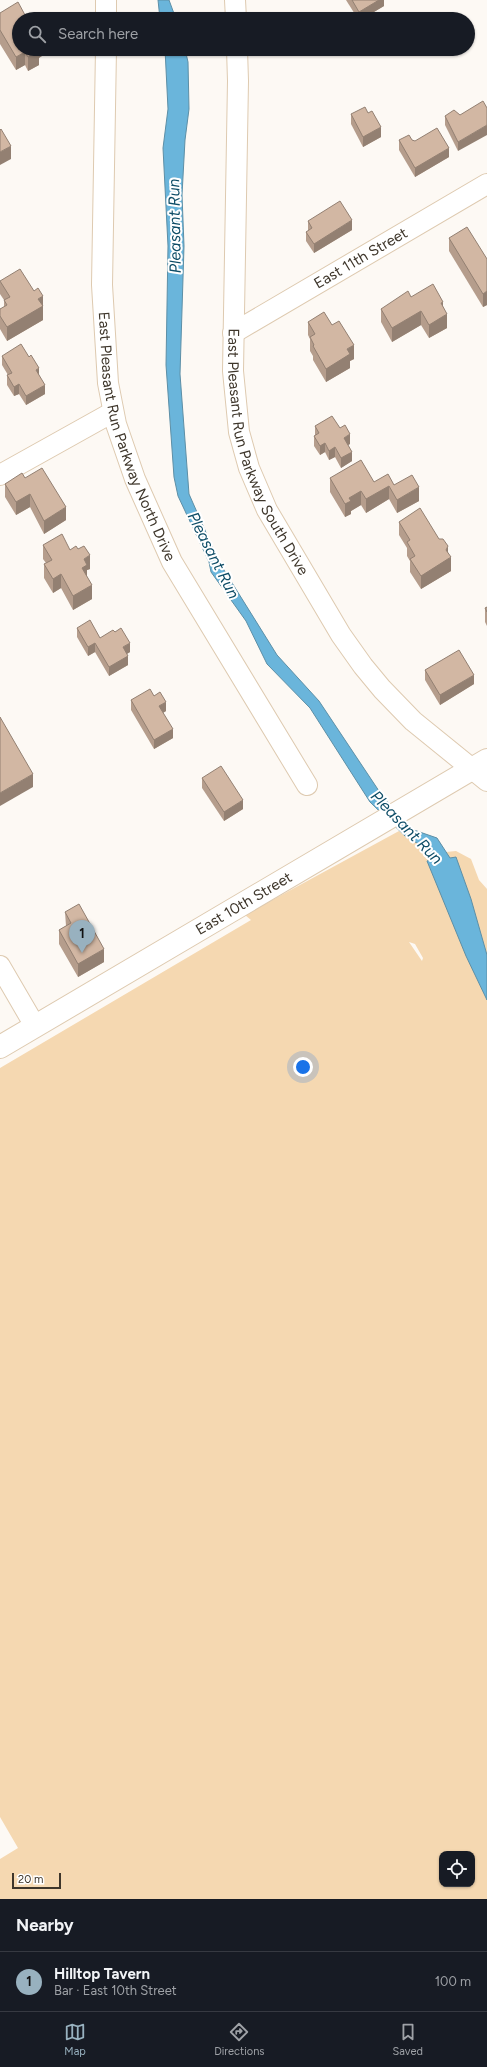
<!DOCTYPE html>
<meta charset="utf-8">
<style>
:root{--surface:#171b24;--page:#20242c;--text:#f1f3f6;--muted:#9ea1a6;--line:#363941;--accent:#98b1bf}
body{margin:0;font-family:Figtree,sans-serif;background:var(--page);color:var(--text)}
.controls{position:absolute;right:12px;bottom:12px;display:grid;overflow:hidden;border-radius:8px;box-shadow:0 1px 3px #0004}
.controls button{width:36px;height:36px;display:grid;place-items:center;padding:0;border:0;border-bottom:1px solid var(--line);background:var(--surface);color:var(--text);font:20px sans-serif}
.scale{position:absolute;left:12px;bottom:10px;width:49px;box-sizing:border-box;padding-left:4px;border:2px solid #3e362b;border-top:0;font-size:11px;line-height:14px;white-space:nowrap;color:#3e362b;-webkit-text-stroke:3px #fff;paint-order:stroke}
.you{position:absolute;left:303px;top:1067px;width:14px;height:14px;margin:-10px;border:3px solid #fff;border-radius:50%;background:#1a73e8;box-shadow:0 0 0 6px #1a73e833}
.badge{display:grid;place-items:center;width:26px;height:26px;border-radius:50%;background:var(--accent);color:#111;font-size:13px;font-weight:700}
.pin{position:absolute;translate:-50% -33px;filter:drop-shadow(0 1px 2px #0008)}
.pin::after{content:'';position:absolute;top:21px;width:14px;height:12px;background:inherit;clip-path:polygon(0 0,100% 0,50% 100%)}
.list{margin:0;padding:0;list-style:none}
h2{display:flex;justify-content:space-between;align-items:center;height:52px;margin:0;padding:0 16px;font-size:17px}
h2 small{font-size:13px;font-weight:400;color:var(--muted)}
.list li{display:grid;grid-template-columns:26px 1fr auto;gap:12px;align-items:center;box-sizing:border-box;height:60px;padding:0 16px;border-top:1px solid var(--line)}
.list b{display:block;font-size:15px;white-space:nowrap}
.list p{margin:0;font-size:13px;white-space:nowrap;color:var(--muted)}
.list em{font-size:13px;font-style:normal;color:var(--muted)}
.icon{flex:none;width:22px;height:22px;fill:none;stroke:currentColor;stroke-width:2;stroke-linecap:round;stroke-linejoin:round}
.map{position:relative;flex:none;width:487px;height:1899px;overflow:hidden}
.search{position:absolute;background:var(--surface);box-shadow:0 1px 3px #0004;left:12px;right:12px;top:12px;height:44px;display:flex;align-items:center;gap:10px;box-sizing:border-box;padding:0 14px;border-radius:22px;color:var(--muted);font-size:15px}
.sheet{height:112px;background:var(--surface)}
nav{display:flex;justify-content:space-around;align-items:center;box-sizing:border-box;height:56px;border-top:1px solid var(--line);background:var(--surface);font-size:11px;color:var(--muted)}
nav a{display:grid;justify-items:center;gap:2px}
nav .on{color:var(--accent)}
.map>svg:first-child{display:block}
</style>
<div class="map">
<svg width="487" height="1899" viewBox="0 0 487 1899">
<rect width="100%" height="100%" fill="#fdf9f4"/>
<g fill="#f5d8b1" fill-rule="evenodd">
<path d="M399,831L406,837L417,842L437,863L474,971L487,1000V1899H0V1859L18,1848L0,1817V1068L251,920L245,915ZM409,942L415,944L423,958L422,961ZM442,1854H472V1884H442Z"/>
<path d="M456,851L471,859L479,880L487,889V969L446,852Z"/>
</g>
<g fill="#6ab5db" stroke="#5d8fa6">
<path d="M158,0H169L176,19H160Z"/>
<path d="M165,49H185L188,62L189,109L185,140L182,195L184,246L180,374L189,494L219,562L277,655L319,701L381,794L411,829L437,838L450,858L456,857L471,899L487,955V1000L466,956L427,861L433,859L417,843L406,837L370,802L310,708L267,664L246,621L211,572L209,562L178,496L174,477L166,365L168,246L163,148L168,109Z"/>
</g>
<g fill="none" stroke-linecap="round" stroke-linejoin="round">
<g stroke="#decab0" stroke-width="22">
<g id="minor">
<path d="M235,0L236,19"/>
<path d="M106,19V0"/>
<path id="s1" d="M106,49L102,285L108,383L116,424L135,479L172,562L307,785"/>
<path id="s2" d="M237,49L238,81L233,371L239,432L249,468L267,510L341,635L363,666L382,689L413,721L487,781"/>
<path id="s3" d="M233,333L487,184"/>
<path d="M0,475L113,412"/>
<path d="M0,966L35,1026"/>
</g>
</g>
<g stroke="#decab0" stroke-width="24">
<g id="major">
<path id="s4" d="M0,1047L487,760"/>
</g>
</g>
<use href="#minor" stroke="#fff" stroke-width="20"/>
<use href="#major" stroke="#fff" stroke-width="22"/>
</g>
<g fill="#b59d8c">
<path d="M346,0H384V6L362,19H358Z"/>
<path d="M0,13L39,58V65L28,71L25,65L16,70L0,44Z"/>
<path d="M368,113L381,137L363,147L351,124V114Z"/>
<path d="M460,115L458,151L445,125V116Z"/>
<path d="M399,140H412L449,157L415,177L399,150Z"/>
<path d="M308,221L352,230L314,253L306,241V232L308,231Z"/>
<path d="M449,238L487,259V305L483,307L449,251Z"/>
<path d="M0,281L43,309V320L7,341L0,329V309L4,307V300L0,294Z"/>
<path d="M411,297L443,308L447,328L429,338L421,325L392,342L381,322V309Z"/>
<path d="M308,322L332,325L354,359L350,361V368L326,382L313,360V356L310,351V339L308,335Z"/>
<path d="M2,356L39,375L45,394L26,405L19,394L14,396L7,385V375H8L2,365Z"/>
<path d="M315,426L340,428L350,444L348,445L352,461L341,468L335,457L329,460L325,452L320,455L314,446V436H315Z"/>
<path d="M25,478L66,520L44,534L30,507L16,515L5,497V484Z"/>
<path d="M330,478L374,482L394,485L419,501L397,513L389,499L366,513L361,505L351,511V514L345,517L330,492Z"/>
<path d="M399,522L448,553L451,571L421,589L410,572V561L407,556V548L399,535Z"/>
<path d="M43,545L70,550L90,569L87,570V577L92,599L73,610L61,588L53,593L44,578V564L46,563L43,559Z"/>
<path d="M487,607V626L485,622V608Z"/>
<path d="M77,628L100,638L130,652L127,654L128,665L109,676L95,652L88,656L77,637Z"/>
<path d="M425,670L474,684L440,705L425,680Z"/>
<path d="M154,696L166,711L163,713L173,738L154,749L131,710V700Z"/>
<path d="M202,778L243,809L224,821L202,788Z"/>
<path d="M65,912L104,962L78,977L59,944V930L66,926Z"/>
</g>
<g fill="#938072">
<path d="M379,0H384V6L362,19H359V12Z"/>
<path d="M35,49H53L39,58V65L28,71V57Z"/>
<path d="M25,52V65L16,70V57Z"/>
<path d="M487,125V135L458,151V142Z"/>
<path d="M381,127V137L363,147V137Z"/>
<path d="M11,146V159L0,165V152Z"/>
<path d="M449,148V157L415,177V168Z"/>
<path d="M352,220V230L314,253V244Z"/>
<path d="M487,291V305L483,307V294Z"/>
<path d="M43,296V320L7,341V327L38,299Z"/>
<path d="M443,302V315L441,303Z"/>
<path d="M421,311V325L392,342V328Z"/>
<path d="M447,314V328L429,338V325Z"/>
<path d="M354,345V359L350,361V368L326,382V369L347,349Z"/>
<path d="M39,368V378L36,370Z"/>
<path d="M19,384V394L14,396V387Z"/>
<path d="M45,385V394L26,405V396Z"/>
<path d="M350,434V444L344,447V438Z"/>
<path d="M325,443V452L320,455V446Z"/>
<path d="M335,447V457L329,460V451Z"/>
<path d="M352,452V461L341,468V458Z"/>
<path d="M389,486V499L366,513V499Z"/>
<path d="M419,487V501L397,513V500Z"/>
<path d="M361,491V505L351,511V514L345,517V504L349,498Z"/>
<path d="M30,494V507L16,515V502Z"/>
<path d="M66,507V520L44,534V521Z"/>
<path d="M448,546V559L451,557V571L421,589V576L446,550Z"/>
<path d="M90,555V569L87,570V578L82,568L84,559Z"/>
<path d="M61,574V588L53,593V579Z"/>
<path d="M92,585V599L73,610V596Z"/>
<path d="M95,643V652L88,656V647Z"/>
<path d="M130,643V652L123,656V647Z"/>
<path d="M128,656V665L109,676V667Z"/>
<path d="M474,675V684L440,705V695Z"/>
<path d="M166,702V711L159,715V706Z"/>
<path d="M173,729V738L154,749V740Z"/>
<path d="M33,774V787L0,806V793Z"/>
<path d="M243,800V809L224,821V812Z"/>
<path d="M104,949V962L78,977V964Z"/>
</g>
<g fill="#d2b7a3" stroke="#938072">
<path d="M352,0H379L359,12Z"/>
<path d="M18,2L25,15L27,14L31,19H19V49H37L39,51L28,57L25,52L16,57L0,30V13Z"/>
<path d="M483,101L487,108V125L458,142L445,116L454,110L460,115Z"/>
<path d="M365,107L368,113L372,111L381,127L363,137L351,114Z"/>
<path d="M437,128L449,148L415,168L399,140L409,135L412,140L415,141Z"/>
<path d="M1,129L11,146L0,152V130Z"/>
<path d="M340,201L352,220L314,244L306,232L312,228L308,221Z"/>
<path d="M467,227L487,259V291L483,294L449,238Z"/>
<path d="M20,269L34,291L38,288L43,296L38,299L43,306L7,327L0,316V309L7,305L4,300L10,297L0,281Z"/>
<path d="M433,284L443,302L441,303L447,314L429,325L421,311L392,328L381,309L408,291L411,297Z"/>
<path d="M324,312L332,325L339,321L354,345L347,349L350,354L326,369L313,346L314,345L310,337L315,334L308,322Z"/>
<path d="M21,344L29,357L31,355L39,368L36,370L45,385L26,396L19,384L14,387L7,375L12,373L2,356Z"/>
<path d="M332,416L340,428L345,425L350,434L344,438L352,452L341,458L335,447L329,451L325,443L320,446L314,436L319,433L315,426Z"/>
<path d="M361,460L374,482L388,474L394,485L412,475L419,487L397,500L389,486L366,499L361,491L349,498L351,501L345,504L330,478Z"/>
<path d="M42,468L66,507L44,521L30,494L16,502L5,484L22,473L25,478Z"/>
<path d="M420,508L439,539H443L448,546L446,550L451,557L421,576L410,559L415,556L407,542L410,540L399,522Z"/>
<path d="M62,534L70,550L76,546L78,549L84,546L90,555L84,559L87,565L82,568L92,585L73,596L61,574L53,579L44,564L52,560L43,545Z"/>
<path d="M487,607V612L485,608Z"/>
<path d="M90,620L100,638L113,630L115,632L121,628L130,643L123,647L128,656L109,667L95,643L88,647L77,628Z"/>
<path d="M459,650L474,675L440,695L425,670Z"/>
<path d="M150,689L154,696L160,692L166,702L159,706L173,729L154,740L131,700Z"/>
<path d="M0,717L33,774L0,793Z"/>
<path d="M221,766L243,800L224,812L202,778Z"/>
<path d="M79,904L104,949L78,964L59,930L71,923L65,912Z"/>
</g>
<g text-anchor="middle" stroke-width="4" stroke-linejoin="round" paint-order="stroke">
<g font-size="15" fill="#3e362b" stroke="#fff">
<text dy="5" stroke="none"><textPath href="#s3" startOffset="148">East 11th Street</textPath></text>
<text dy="5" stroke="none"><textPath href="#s1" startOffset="393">East Pleasant Run Parkway North Drive</textPath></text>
<text dy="5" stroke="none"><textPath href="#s2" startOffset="410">East Pleasant Run Parkway South Drive</textPath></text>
<text dy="5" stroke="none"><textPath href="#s4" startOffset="283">East 10th Street</textPath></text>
</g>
<g font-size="16" font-style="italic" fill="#0e4d67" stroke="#fff">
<text transform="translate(174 226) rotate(-91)" y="6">Pleasant Run</text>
<text transform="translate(214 555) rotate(63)" y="6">Pleasant Run</text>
<text transform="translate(407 827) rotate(46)" y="6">Pleasant Run</text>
</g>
</g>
</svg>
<div class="controls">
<button><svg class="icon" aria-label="locate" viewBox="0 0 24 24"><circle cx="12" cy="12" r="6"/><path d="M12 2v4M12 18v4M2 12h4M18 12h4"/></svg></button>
</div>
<div class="scale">20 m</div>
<div class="you"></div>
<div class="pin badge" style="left:82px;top:953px">1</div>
<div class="search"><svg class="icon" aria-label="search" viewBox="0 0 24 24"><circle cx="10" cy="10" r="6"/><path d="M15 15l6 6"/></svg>Search here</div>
</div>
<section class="sheet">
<h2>Nearby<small></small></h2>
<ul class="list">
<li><span class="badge">1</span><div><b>Hilltop Tavern</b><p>Bar · East 10th Street</p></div><em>100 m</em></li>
</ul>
</section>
<nav>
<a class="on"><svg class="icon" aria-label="map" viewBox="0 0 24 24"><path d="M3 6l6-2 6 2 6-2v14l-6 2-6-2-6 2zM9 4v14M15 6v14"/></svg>Map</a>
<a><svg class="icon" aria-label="directions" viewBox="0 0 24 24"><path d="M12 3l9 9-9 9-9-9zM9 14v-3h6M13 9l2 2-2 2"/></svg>Directions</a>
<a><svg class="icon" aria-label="saved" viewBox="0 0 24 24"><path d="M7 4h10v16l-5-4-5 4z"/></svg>Saved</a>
</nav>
